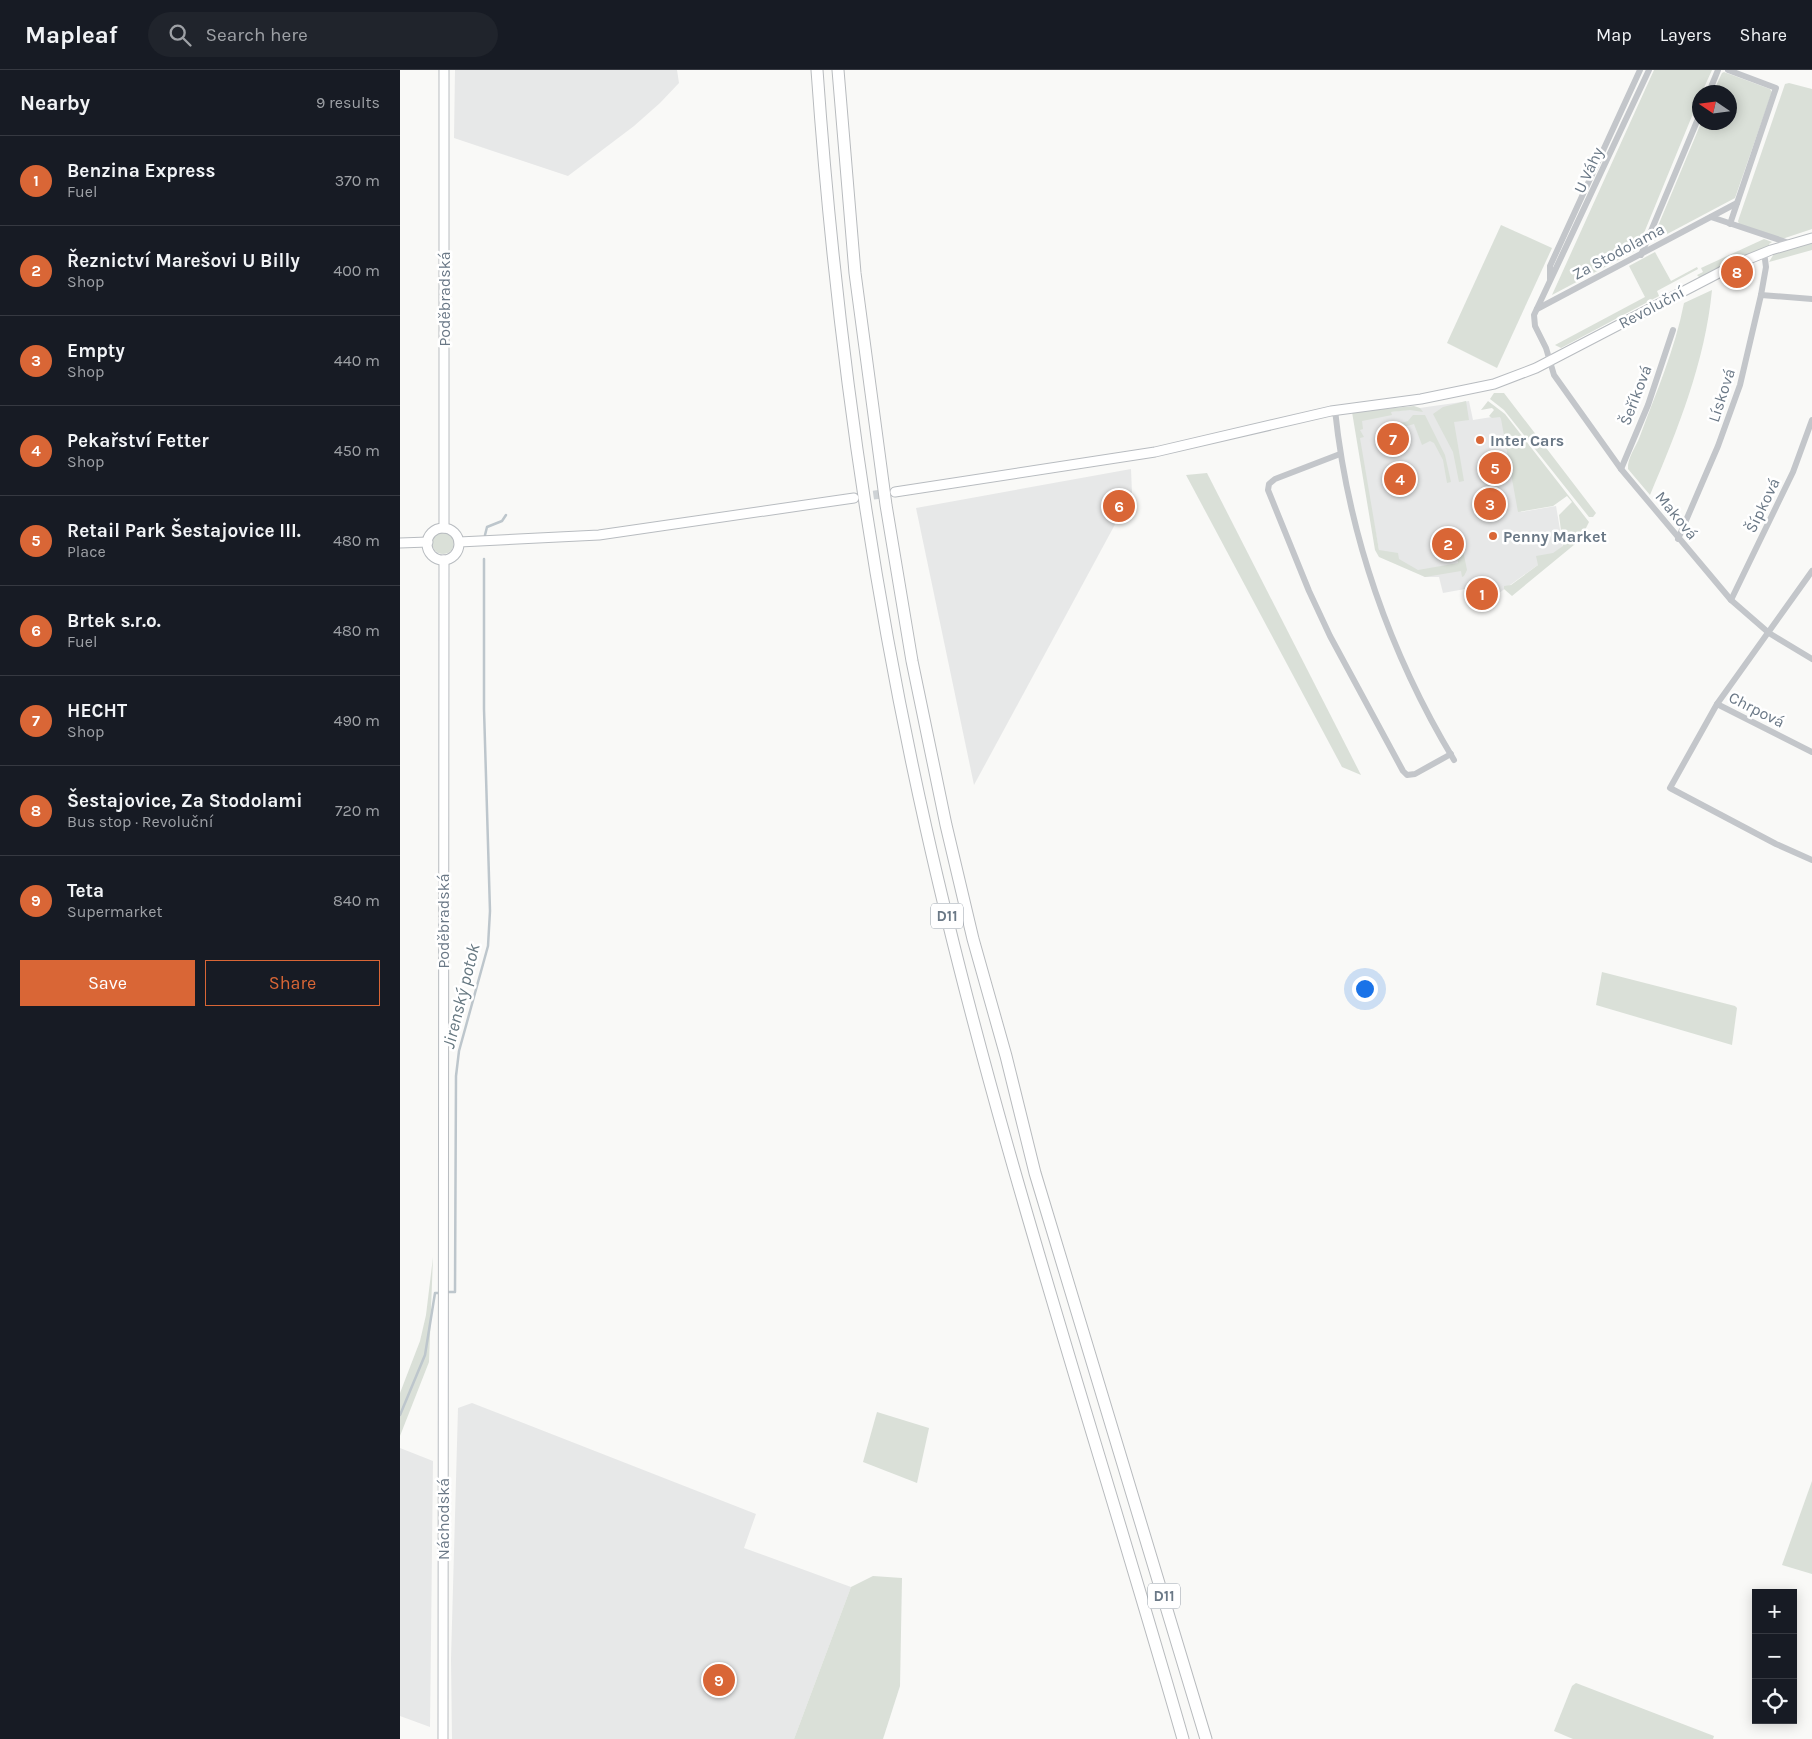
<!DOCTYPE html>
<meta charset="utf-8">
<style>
:root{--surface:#171b24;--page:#20242c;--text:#f1f3f6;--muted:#9ea1a6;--line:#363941;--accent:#d96636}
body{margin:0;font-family:Karla,sans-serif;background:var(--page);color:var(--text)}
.controls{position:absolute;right:15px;bottom:15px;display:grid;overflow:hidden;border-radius:0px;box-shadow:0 2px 12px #0003}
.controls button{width:45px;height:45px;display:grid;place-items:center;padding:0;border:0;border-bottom:1px solid var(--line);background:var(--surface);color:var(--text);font:25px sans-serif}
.compass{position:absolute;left:1292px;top:15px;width:45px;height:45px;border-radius:50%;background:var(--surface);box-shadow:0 2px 12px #0003;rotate:283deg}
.you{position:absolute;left:964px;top:918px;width:18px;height:18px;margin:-12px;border:4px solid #fff;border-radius:50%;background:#1a73e8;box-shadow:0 0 0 8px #1a73e833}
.badge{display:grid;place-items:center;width:32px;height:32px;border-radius:50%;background:var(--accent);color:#fff;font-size:16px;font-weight:700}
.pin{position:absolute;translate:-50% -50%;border:2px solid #fff;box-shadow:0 1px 5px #0006}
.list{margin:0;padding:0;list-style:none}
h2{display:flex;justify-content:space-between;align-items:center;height:65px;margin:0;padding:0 20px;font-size:21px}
h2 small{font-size:16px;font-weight:400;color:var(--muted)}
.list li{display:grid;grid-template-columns:32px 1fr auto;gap:15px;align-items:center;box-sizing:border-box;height:90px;padding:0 20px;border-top:1px solid var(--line)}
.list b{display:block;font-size:19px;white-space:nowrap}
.list p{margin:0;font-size:16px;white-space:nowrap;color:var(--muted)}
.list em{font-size:16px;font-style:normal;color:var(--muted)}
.actions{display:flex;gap:10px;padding:15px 20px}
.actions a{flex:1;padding:11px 0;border:1px solid var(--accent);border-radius:0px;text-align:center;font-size:18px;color:var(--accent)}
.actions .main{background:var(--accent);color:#fff}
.icon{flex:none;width:28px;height:28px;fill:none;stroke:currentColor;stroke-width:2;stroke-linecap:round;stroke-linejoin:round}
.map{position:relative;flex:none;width:1412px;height:1669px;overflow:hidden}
header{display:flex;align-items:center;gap:30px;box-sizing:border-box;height:70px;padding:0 25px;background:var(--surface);border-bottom:1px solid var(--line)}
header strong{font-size:24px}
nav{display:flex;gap:28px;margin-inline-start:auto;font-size:18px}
.search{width:350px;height:45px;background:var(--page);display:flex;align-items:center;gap:12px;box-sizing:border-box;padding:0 18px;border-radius:28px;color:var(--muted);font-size:19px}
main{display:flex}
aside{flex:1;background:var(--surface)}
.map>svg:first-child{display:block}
</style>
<header>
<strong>Mapleaf</strong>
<div class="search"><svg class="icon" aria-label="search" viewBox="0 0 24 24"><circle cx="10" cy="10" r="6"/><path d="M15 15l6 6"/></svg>Search here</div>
<nav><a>Map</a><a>Layers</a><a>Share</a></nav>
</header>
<main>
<aside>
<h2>Nearby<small>9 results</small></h2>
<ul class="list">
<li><span class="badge">1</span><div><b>Benzina Express</b><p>Fuel</p></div><em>370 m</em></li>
<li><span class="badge">2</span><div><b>Řeznictví Marešovi U Billy</b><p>Shop</p></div><em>400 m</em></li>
<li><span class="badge">3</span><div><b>Empty</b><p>Shop</p></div><em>440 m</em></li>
<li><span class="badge">4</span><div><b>Pekařství Fetter</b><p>Shop</p></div><em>450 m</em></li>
<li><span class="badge">5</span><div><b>Retail Park Šestajovice III.</b><p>Place</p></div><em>480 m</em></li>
<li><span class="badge">6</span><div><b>Brtek s.r.o.</b><p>Fuel</p></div><em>480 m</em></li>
<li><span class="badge">7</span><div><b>HECHT</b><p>Shop</p></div><em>490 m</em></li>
<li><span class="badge">8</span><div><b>Šestajovice, Za Stodolami</b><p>Bus stop · Revoluční</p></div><em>720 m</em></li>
<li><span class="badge">9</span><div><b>Teta</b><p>Supermarket</p></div><em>840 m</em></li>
</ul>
<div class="actions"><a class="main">Save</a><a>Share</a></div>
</aside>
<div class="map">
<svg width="1412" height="1669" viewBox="0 0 1412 1669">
<rect width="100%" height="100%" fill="#f9f9f7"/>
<g fill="#e7e8e8">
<path d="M55,0H277L279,13L260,33L234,56L168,106L54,68Z"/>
<path d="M1069,331L1073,350L1104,345L1121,442L1156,436L1163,477L1081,536L1069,530L1065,519L1043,523L1039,507H1025L979,480L954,350L991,342Z"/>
<path d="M731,399L732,423L574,715L516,438Z"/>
<path d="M72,1333L356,1444L344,1478L451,1517L394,1669H52L51,1589L58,1338Z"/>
<path d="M0,1378L33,1391L30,1657L0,1646Z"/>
</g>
<g fill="#dae0d8">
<path d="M1254,0H1312L1302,22H1300L1299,29L1237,180L1152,225Z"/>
<path d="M1324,2L1370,19L1372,22L1335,128L1254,171L1253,168L1301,53L1330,52V22H1313L1322,3Z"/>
<path d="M1389,13L1412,19V159L1382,169L1339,154L1338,151L1385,14Z"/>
<path d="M1101,155L1152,178L1097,298L1047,273Z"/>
<path d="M1364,169L1372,172L1369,174L1370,177L1300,208L1297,205L1303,202L1301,198Z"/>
<path d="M1412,172V180L1369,192L1375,182Z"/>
<path d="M1255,182L1271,211L1297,197L1298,199L1257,221L1259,226L1161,278L1155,275L1245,227L1229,196Z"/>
<path d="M1312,220C1305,292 1278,359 1250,425L1228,399C1227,388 1236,377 1240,366C1256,323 1275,279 1284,233Z"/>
<path d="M1094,323H1104L1196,443L1193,447H1189L1104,340L1090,329Z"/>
<path d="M1066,331L1069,350L1054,352L1064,411L1059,412L1053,382L1033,344L1043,337Z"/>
<path d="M1088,331L1105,344L1189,452L1180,470L1112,526L1104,519V516L1111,515L1138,495L1136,486L1153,483L1163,476L1159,445L1172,432L1167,426L1153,436L1118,442L1101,349L1100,347L1092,348L1089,346L1094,340L1092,338L1081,340Z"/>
<path d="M1014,336L1020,338L1023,342L1010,340L991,342L992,345L962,351L963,359L960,360L964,367L960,368L979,480L998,483L999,489L1018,500L1058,493L1056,480H1063L1067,500L1064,506L1062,507L1061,501L1025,507L979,487L975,480L952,342Z"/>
<path d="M1013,345H1025L1045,385L1051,412L1047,413L1043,390L1034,373L1030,371L1022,375L1014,354L997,359V354L1008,351Z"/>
<path d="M807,403L961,705L942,697L786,405Z"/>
<circle cx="43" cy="473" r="11"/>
<path d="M1202,902L1335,936L1337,938L1332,975L1196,935Z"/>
<path d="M33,1187L29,1292L0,1366V1323L20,1271L26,1245Z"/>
<path d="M477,1342L529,1358L517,1413L463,1392Z"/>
<path d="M1412,1411V1504L1382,1495Z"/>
<path d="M473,1506L502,1508L500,1616L483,1669H394L451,1517Z"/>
<path d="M1176,1613L1314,1666L1313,1669H1173L1154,1661L1172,1616Z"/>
</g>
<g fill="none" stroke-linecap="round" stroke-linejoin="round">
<g stroke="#bdc6cc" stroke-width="2.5">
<path d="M85,465L87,457L102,451L106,445"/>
<path d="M46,1222H55L56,1006L59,981L88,876L90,841L84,639V489"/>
<path d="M0,1345L25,1285L35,1223H41"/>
</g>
<path stroke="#ced2d5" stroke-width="9" stroke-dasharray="9 4.5" stroke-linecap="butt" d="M460,427L489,423"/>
<g stroke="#b8bcc0" stroke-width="11">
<g id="secondary">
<path d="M495,422L755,382L931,341L1021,329L1094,314L1136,298L1334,195L1371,180L1412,168"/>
<path d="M44,458V0"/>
<circle cx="43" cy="474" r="16"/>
<path d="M59,472L199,465L454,428"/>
<path d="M0,473L28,472"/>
<path d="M43,1669L44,490"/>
</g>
</g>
<g stroke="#b8bbbe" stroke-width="13">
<g id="highway">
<path d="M417,0C435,254 470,509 526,758C595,1066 696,1365 783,1669"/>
<path d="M438,0L455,203L486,435L512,591L546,755L573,869L606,986L635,1103L806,1669"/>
</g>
</g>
<g stroke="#c3c6ca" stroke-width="6">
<path d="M1249,0L1134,245L1135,256L1146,278L1154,305L1221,399L1331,530L1369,563L1412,589"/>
<path d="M1328,0L1376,18L1330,154"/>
<path d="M1309,22L1318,0"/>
<path d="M1311,147L1389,173"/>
<path d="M1241,185L1300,44"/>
<path d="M1150,209V196L1240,0"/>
<path d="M1361,225L1412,229"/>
<path d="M1137,239L1337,133"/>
<path d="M935,340C948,464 990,584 1054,690"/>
<path d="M940,384L875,409L869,414L868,420L909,521L930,566L1003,701L1007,705L1015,704L1051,684"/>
<path d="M1221,399L1248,335L1273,260"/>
<path d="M1278,469L1318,376L1340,315L1361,225L1366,197L1364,182"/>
<path d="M1412,501L1317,634L1270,718L1376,774L1412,790"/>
<path d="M1331,530L1393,402L1412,350"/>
<path d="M1317,634L1412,682"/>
</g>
<use href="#secondary" stroke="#fff" stroke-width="9"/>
<use href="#highway" stroke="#fff" stroke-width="11"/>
</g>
<g fill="#d96636" stroke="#fff" stroke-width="2">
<circle cx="1080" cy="370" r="5"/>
<circle cx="1093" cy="466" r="5"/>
</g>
<g text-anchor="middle" stroke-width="5" stroke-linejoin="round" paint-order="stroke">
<g fill="#fff" stroke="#97a0aa" stroke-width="1">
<rect x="531" y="833.5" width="32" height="25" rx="4"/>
<rect x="748" y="1513.5" width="32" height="25" rx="4"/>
</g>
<g font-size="15" font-weight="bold" fill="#6a7886">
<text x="547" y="851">D11</text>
<text x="764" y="1531">D11</text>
</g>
<g font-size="16" fill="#6a7886" stroke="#fff">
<text transform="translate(1188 100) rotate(-65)" y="6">U Váhy</text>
<text transform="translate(1218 181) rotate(-28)" y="6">Za Stodolama</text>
<text transform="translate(44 229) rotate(-90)" y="6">Poděbradská</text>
<text transform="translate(1251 237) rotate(-28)" y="6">Revoluční</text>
<text transform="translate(1235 325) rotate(-69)" y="6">Šeříková</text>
<text transform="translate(1321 325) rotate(-72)" y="6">Lísková</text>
<text transform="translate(1362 435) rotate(-64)" y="6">Šípková</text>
<text transform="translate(1277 445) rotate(51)" y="6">Maková</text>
<text transform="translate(1357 639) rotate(27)" y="6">Chrpová</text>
<text transform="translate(43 851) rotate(-90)" y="6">Poděbradská</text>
<text transform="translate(43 1449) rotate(-90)" y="6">Náchodská</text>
</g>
<g font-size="16" font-weight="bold" fill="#6a7886" stroke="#fff" text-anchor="start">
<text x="1090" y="376">Inter Cars</text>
<text x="1103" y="472">Penny Market</text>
</g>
<g font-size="18" font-style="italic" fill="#667881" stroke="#fff">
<text transform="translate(61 926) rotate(-76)" y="6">Jirenský potok</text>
</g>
</g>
</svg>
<div class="controls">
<button>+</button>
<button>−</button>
<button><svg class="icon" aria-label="locate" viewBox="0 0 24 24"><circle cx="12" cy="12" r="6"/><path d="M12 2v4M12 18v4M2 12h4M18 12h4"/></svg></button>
</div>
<svg class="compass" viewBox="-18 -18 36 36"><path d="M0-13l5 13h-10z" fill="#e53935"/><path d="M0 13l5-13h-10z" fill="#9ea1a6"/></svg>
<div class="you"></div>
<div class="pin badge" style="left:1082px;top:524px">1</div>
<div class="pin badge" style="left:1048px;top:474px">2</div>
<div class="pin badge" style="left:1090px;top:434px">3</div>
<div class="pin badge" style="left:1000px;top:409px">4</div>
<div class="pin badge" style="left:1095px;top:398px">5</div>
<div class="pin badge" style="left:719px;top:436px">6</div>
<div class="pin badge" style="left:993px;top:369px">7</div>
<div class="pin badge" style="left:1337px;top:202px">8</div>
<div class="pin badge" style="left:319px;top:1610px">9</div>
</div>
</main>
